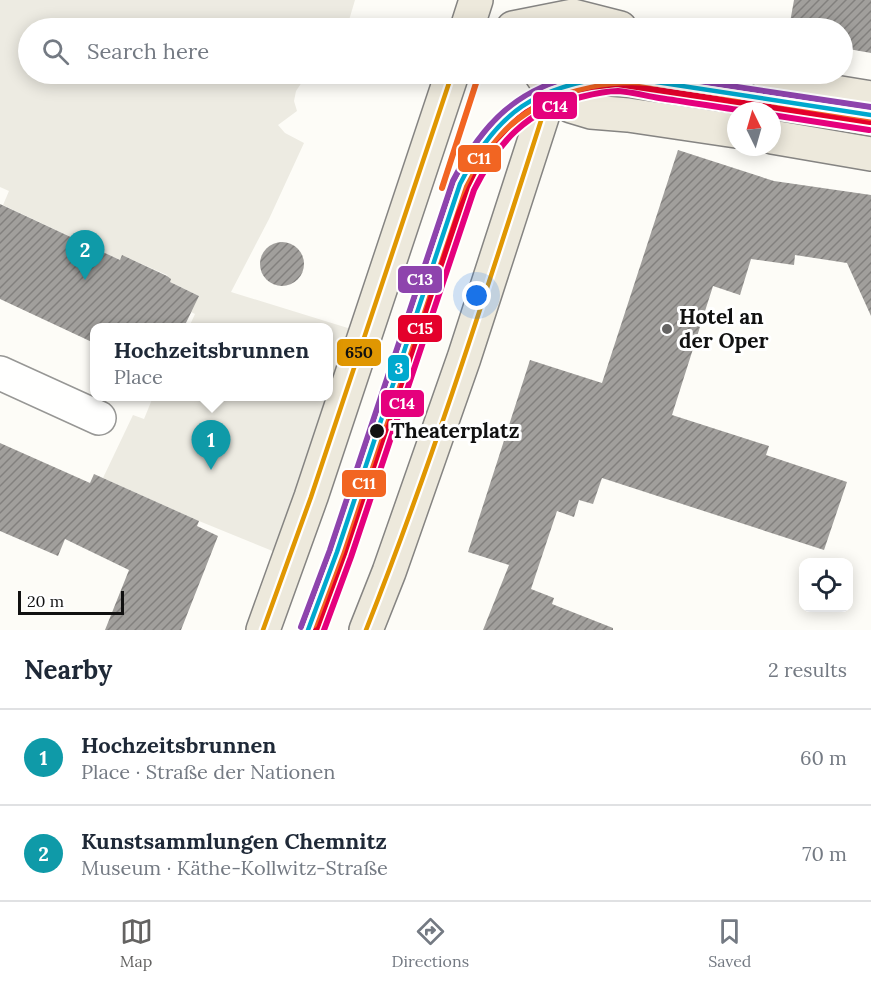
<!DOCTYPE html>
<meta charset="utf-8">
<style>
:root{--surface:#fff;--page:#f2f2f3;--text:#1f2937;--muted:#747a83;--line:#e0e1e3;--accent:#646362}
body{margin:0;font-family:Lora,serif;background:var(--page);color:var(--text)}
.controls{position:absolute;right:18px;bottom:18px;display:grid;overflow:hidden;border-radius:12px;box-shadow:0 3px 15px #0003}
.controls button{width:54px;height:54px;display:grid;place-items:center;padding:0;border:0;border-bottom:2px solid var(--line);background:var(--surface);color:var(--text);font:30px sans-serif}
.compass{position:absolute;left:727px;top:102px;width:54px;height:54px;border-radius:50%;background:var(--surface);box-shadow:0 3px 15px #0003;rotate:355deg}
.scale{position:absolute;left:18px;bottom:15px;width:106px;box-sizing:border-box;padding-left:6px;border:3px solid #111;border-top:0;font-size:16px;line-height:21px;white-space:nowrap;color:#111;-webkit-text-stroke:4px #fff;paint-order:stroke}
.you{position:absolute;left:477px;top:296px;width:21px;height:21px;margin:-15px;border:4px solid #fff;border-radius:50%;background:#1a73e8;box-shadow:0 0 0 9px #1a73e833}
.badge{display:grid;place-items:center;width:39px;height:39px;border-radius:50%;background:var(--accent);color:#fff;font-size:20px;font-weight:700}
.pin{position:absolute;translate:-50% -50px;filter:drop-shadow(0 2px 3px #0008)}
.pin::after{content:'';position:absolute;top:32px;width:21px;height:18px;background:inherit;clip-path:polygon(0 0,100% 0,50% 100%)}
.popup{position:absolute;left:90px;top:323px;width:243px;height:78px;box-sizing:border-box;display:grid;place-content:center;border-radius:12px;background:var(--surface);filter:drop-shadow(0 2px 4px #0005);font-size:20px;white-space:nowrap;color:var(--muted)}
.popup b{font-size:22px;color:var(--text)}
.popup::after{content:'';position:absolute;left:50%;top:100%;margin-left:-12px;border:12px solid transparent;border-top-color:var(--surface)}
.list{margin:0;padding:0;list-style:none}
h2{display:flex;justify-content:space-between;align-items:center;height:78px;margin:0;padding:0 24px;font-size:26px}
h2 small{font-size:20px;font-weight:400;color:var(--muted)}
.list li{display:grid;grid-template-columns:39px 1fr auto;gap:18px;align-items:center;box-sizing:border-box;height:96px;padding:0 24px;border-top:2px solid var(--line)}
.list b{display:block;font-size:22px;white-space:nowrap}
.list p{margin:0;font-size:20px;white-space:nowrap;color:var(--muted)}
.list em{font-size:20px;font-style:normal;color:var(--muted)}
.icon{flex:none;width:33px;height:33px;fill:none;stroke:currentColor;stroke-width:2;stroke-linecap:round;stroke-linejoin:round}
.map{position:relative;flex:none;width:871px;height:630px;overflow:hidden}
.search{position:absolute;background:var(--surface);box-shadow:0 3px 15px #0003;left:18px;right:18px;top:18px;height:66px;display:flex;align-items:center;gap:15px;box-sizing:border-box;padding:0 21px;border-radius:33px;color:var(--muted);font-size:22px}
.sheet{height:270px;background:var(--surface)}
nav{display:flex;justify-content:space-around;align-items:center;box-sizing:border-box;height:84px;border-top:2px solid var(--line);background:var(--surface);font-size:16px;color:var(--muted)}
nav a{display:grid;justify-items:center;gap:3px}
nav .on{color:var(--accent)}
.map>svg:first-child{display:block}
</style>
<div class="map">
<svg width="871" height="630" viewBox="0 0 871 630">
<defs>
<pattern id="building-hatch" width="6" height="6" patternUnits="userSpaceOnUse" patternTransform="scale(1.5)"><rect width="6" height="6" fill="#a19f9c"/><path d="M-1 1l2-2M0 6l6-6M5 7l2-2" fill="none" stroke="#82807e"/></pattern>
</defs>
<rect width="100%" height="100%" fill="#fdfcf7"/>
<path fill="#edebe2" d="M0,0H355L347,27L335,22L315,21L295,24L286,28H28V74H293L302,82L296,91L294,101L297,111L278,125L285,133L304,143L269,219L231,292L351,329L275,552L199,521L103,478L133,415L144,419L153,397L328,396V328L189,327L195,314L191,312L199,296L170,282L167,275L126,257L122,256L120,260L3,205L9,191L0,187Z"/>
<g fill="url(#building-hatch)">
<path d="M794,0H871V53L843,48V28H789Z"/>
<path d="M678,150L774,181L871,195V316L847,263L795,255L794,265L751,259L740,295L713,286L672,415L769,446L766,455L847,482L824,550L602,478L593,504L579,500L574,517L557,511L531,589L554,598L552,604L613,628V630H483L509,565L468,552L530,360L602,383Z"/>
<path d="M0,204L120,260L122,255L167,276L171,279L170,282L199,296L184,327H94V343L0,299Z"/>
<circle cx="282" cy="264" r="22"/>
<path d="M0,443L90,483L94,474L199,521L197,526L218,536L181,630H105L129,570L65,539L58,556L0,531Z"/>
</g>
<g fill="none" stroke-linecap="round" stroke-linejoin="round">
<g stroke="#979795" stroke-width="36">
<path id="minor" d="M0,373L99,418"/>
</g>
<g stroke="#858482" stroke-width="36">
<g id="major">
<path d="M467,28L476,0"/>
<path d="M513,28L573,16L620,28"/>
<path d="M541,74L551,89L571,106L591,112L628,115L736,131"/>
<path d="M767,74L816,89L871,98"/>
<path d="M772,137L871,154"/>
<path d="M263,630L311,497L452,74"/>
<path d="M366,630L389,572L464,358L556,74"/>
</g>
</g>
<use href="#minor" stroke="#fffffe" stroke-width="33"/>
<use href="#major" stroke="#ede9dc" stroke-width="33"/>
<g stroke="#fff" stroke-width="9">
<g id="bus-1">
<path d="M263,630L311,497L452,74"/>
<path d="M366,630C438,448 496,260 556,74"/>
</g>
</g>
<use href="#bus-1" stroke="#e09702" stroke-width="4.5"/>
<g stroke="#fff" stroke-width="10">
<path id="rail-1" d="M316,630L344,554L467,187L479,163L493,143L509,126L526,112L546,101L567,92L591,87L617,84L870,122"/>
</g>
<g stroke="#fff" stroke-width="10">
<g id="rail-2">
<path d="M650,74L871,107"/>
<path d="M301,627L330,550L453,181C483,123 517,89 582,74"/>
</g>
</g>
<g stroke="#fff" stroke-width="10">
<g id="rail-3">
<path d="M772,115L869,130"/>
<path d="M324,630L351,557L474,190C498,142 527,110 581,97C593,94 606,91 618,91C632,92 646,96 659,98C688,102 717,107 746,111"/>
</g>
</g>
<g stroke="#fff" stroke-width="10">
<g id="rail-4">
<path d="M774,102L871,118"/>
<path d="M442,188L479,74"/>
<path d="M314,625L341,553L453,212C460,194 468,175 479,159C518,104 582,78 648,83C678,85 709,92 739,97"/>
</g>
</g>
<use href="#rail-1" stroke="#e4002b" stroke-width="6"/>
<use href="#rail-2" stroke="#8e44ad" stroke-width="6"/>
<use href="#rail-3" stroke="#e5007d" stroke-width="6"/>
<use href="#rail-4" stroke="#f26522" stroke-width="6"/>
<g stroke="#fff" stroke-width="9">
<path id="tram-1" d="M308,630L337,552L460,184C497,111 536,86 617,76L871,115"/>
</g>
<use href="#tram-1" stroke="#00a9ce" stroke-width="4.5"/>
</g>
<circle fill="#646362" stroke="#fff" stroke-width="2" cx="667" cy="329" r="6"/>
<circle fill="#111" stroke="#fff" stroke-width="2" cx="377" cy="431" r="8"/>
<g text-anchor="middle" stroke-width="6" stroke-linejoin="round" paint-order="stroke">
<g font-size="21" font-weight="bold" fill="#111" stroke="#fff" text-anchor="start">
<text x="679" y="324">Hotel an<tspan x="679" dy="24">der Oper</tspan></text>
</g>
<g font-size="21" font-weight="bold" fill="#111" stroke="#fff" text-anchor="start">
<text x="391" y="438">Theaterplatz</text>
</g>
</g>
<g stroke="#fff" stroke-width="2">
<rect x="532" y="91" width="46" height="29" rx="6" fill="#e5007d"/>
<rect x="457" y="144" width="45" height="29" rx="6" fill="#f26522"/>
<rect x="397" y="265" width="46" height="29" rx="6" fill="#8e44ad"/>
<rect x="397" y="314" width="46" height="29" rx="6" fill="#e4002b"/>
<rect x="336" y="338" width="46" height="29" rx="6" fill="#e09702"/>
<rect x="387" y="354" width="23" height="28" rx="6" fill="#00a9ce"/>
<rect x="380" y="389" width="45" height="29" rx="6" fill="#e5007d"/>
<rect x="341" y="469" width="46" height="29" rx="6" fill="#f26522"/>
</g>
<g font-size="16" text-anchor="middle" font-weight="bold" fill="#fff">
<text x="555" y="112">C14</text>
<text x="479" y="164">C11</text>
<text x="420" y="285">C13</text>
<text x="420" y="334">C15</text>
<text x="399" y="374">3</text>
<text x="402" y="409">C14</text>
<text x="364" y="489">C11</text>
</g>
<g font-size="16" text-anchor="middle" font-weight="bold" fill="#111">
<text x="359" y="358">650</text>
</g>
</svg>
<div class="controls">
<button><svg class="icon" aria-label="locate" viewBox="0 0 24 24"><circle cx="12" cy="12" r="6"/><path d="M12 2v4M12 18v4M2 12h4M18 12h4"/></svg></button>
</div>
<svg class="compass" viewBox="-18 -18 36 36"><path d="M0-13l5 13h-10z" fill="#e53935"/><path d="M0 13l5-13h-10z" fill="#747a83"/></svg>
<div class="scale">20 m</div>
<div class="you"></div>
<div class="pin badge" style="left:211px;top:470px;background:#0f9aa8">1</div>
<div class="popup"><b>Hochzeitsbrunnen</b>Place</div>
<div class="pin badge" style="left:85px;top:280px;background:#0f9aa8">2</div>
<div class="search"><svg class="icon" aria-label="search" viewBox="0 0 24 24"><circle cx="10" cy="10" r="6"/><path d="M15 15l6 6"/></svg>Search here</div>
</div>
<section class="sheet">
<h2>Nearby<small>2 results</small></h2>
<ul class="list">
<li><span class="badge" style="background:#0f9aa8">1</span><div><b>Hochzeitsbrunnen</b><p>Place · Straße der Nationen</p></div><em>60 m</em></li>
<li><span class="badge" style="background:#0f9aa8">2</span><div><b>Kunstsammlungen Chemnitz</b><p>Museum · Käthe-Kollwitz-Straße</p></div><em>70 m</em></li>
</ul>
</section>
<nav>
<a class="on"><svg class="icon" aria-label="map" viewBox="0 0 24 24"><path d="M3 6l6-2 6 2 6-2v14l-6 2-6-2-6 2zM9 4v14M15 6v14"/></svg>Map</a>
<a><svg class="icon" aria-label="directions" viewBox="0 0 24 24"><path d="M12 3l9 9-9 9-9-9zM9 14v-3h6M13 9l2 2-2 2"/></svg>Directions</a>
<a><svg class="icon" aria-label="saved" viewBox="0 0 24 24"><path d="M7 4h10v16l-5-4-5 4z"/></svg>Saved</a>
</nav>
